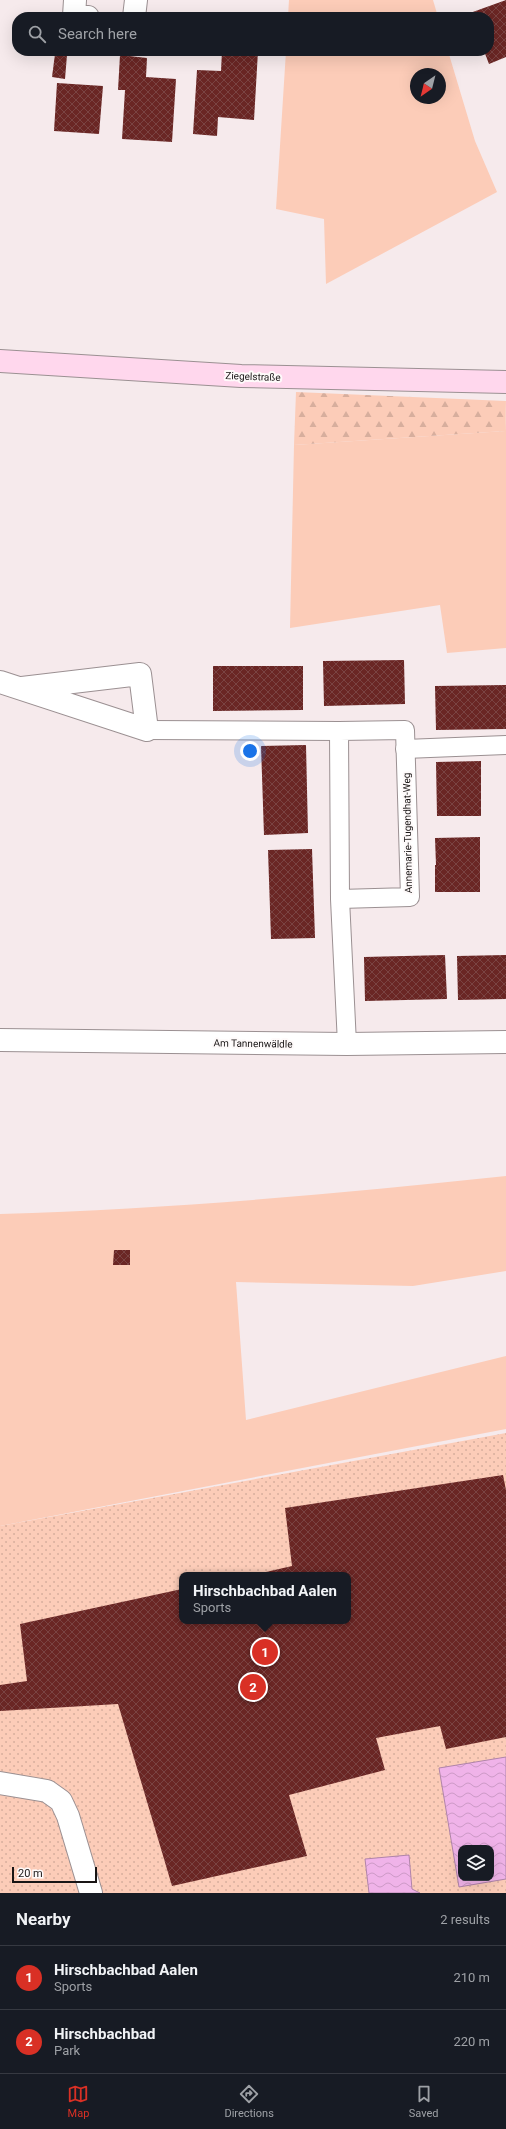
<!DOCTYPE html>
<meta charset="utf-8">
<style>
:root{--surface:#171b24;--page:#242831;--text:#f1f3f6;--muted:#9ea1a6;--line:#363941;--accent:#d93025}
body{margin:0;font-family:Roboto,sans-serif;background:var(--page);color:var(--text)}
.controls{position:absolute;right:12px;bottom:12px;display:grid;overflow:hidden;border-radius:8px;box-shadow:0 4px 16px #0002}
.controls button{width:36px;height:36px;display:grid;place-items:center;padding:0;border:0;border-bottom:1px solid var(--line);background:var(--surface);color:var(--text);font:20px sans-serif}
.compass{position:absolute;left:410px;top:68px;width:36px;height:36px;border-radius:50%;background:var(--surface);box-shadow:0 4px 16px #0002;rotate:215deg}
.scale{position:absolute;left:12px;bottom:10px;width:85px;box-sizing:border-box;padding-left:4px;border:2px solid #191515;border-top:0;font-size:11px;line-height:14px;white-space:nowrap;color:#191515;-webkit-text-stroke:3px #fefafa;paint-order:stroke}
.you{position:absolute;left:250px;top:751px;width:14px;height:14px;margin:-10px;border:3px solid #fff;border-radius:50%;background:#1a73e8;box-shadow:0 0 0 6px #1a73e833}
.badge{display:grid;place-items:center;width:26px;height:26px;border-radius:50%;background:var(--accent);color:#fff;font-size:13px;font-weight:700}
.pin{position:absolute;translate:-50% -50%;border:2px solid #fff;box-shadow:0 1px 4px #0006}
.popup{position:absolute;left:179px;top:1572px;width:172px;height:52px;box-sizing:border-box;display:grid;place-content:center;border-radius:8px;background:var(--surface);filter:drop-shadow(0 1px 3px #0005);font-size:13px;white-space:nowrap;color:var(--muted)}
.popup b{font-size:15px;color:var(--text)}
.popup::after{content:'';position:absolute;left:50%;top:100%;margin-left:-8px;border:8px solid transparent;border-top-color:var(--surface)}
.list{margin:0;padding:0;list-style:none}
h2{display:flex;justify-content:space-between;align-items:center;height:52px;margin:0;padding:0 16px;font-size:17px}
h2 small{font-size:13px;font-weight:400;color:var(--muted)}
.list li{display:grid;grid-template-columns:26px 1fr auto;gap:12px;align-items:center;box-sizing:border-box;height:64px;padding:0 16px;border-top:1px solid var(--line)}
.list b{display:block;font-size:15px;white-space:nowrap}
.list p{margin:0;font-size:13px;white-space:nowrap;color:var(--muted)}
.list em{font-size:13px;font-style:normal;color:var(--muted)}
.icon{flex:none;width:22px;height:22px;fill:none;stroke:currentColor;stroke-width:2;stroke-linecap:round;stroke-linejoin:round}
.map{position:relative;flex:none;width:506px;height:1893px;overflow:hidden}
.search{position:absolute;background:var(--surface);box-shadow:0 4px 16px #0002;left:12px;right:12px;top:12px;height:44px;display:flex;align-items:center;gap:10px;box-sizing:border-box;padding:0 14px;border-radius:16px;color:var(--muted);font-size:15px}
.sheet{height:180px;background:var(--surface)}
nav{display:flex;justify-content:space-around;align-items:center;box-sizing:border-box;height:56px;border-top:1px solid var(--line);background:var(--surface);font-size:11px;color:var(--muted)}
nav a{display:grid;justify-items:center;gap:2px}
nav .on{color:var(--accent)}
.map>svg:first-child{display:block}
</style>
<div class="map">
<svg width="506" height="1893" viewBox="0 0 506 1893">
<defs>
<pattern id="forest-firs" width="22" height="20" patternUnits="userSpaceOnUse"><rect width="22" height="20" fill="#fcccb8"/><path d="M5 1l3.5 6h-7zM16 11l3.5 6h-7z" fill="#d7ae9d"/></pattern>
<pattern id="park-dots" width="8" height="8" patternUnits="userSpaceOnUse"><rect width="8" height="8" fill="#fcccb8"/><path d="M2 2h.1M6 6h.1" fill="none" stroke="#d7ae9d" stroke-width="1.8" stroke-linecap="round"/></pattern>
<pattern id="water-waves" width="16" height="10" patternUnits="userSpaceOnUse"><rect width="16" height="10" fill="#f0b3e9"/><path d="M0 5q4-4 8 0t8 0" fill="none" stroke="#cd99c7"/></pattern>
<pattern id="building-cross-hatch" width="8" height="8" patternUnits="userSpaceOnUse"><rect width="8" height="8" fill="#6a2624"/><path d="M0 0l8 8M0 8l8-8" fill="none" stroke="#7a4342"/></pattern>
</defs>
<rect width="100%" height="100%" fill="#f6eaec"/>
<g fill="#fcccb8" fill-rule="evenodd">
<path d="M289,0H433L438,17H288Z"/>
<path d="M286,51H448L475,141L497,192L326,284L324,219L276,209ZM416,74H440V98H416Z"/>
<path d="M506,401V648L447,653L440,605L290,628L294,445L505,431Z"/>
<path d="M506,1176V1271L413,1286L236,1282L246,1420L506,1356V1429L0,1526V1214C170,1209 337,1194 506,1176Z"/>
</g>
<path fill="url(#forest-firs)" d="M296,392L506,401L505,431L294,445Z"/>
<path fill="url(#park-dots)" fill-rule="evenodd" d="M506,1433V1893H0V1526ZM182,1575H348V1621H182ZM461,1848H491V1878H461Z"/>
<g fill="url(#water-waves)" stroke="#b084a9" fill-rule="evenodd">
<path d="M506,1757V1879L459,1887L439,1768ZM461,1848H491V1878H461Z"/>
<path d="M409,1855L412,1889L420,1893H369L365,1859Z"/>
</g>
<g fill="url(#building-cross-hatch)">
<path d="M506,0V57L489,64L484,51H489V17H471L470,13Z"/>
<path d="M222,51H258L254,120L218,117L217,136L193,134L197,70L221,71Z"/>
<path d="M55,54L67,55L65,79L52,77Z"/>
<path d="M120,55L147,58L146,77L176,79L172,142L122,139L125,90H118Z"/>
<path d="M57,83L103,86L99,134L54,131Z"/>
<path d="M404,660L405,704L324,706L323,661Z"/>
<path d="M213,666H303V710L213,711Z"/>
<path d="M506,685V729L436,730L435,686Z"/>
<path d="M306,745L308,833L264,835L261,746Z"/>
<path d="M481,761V816H437L436,762Z"/>
<path d="M480,837V892H435V865H453H436L435,838Z"/>
<path d="M312,849L315,938L271,939L268,850Z"/>
<path d="M445,955L447,999L365,1001L364,957Z"/>
<path d="M506,955V999L458,1000L457,956Z"/>
<path d="M114,1250H130V1265H113Z"/>
<path d="M503,1475L506,1490V1737L446,1749L440,1726L376,1738L385,1770L289,1795L307,1856L172,1886L118,1704L0,1711V1685L27,1681L20,1624L182,1589V1621H348V1575H253L292,1566L285,1508Z"/>
</g>
<g fill="none" stroke-linecap="round" stroke-linejoin="round">
<g stroke="#9b9092" stroke-width="20">
<g id="pedestrian">
<path d="M147,730L339,731"/>
<path d="M405,749L506,745"/>
<path d="M340,899L410,897L405,730L339,731L340,899L347,1044"/>
</g>
</g>
<g stroke="#9b9092" stroke-width="24">
<g id="minor">
<path d="M75,0L74,16L88,17"/>
<path d="M134,17L136,0"/>
<path d="M0,682L147,730L140,674L22,688"/>
<path d="M0,1040L347,1044L506,1042"/>
<path d="M0,1783L47,1791L61,1801L68,1816L91,1893"/>
</g>
</g>
<g stroke="#9b9092" stroke-width="24">
<path id="secondary" d="M0,361L241,376L506,382"/>
</g>
<use href="#pedestrian" stroke="#fff" stroke-width="18"/>
<use href="#minor" stroke="#fff" stroke-width="22"/>
<use href="#secondary" stroke="#ffd7ed" stroke-width="22"/>
</g>
<g text-anchor="middle" stroke-width="4" stroke-linejoin="round" paint-order="stroke">
<g font-size="10" fill="#191515" stroke="#fefafa">
<text transform="translate(253 376) rotate(2)" y="4">Ziegelstraße</text>
<text transform="translate(407 833) rotate(-91)" y="4">Annemarie-Tugendhat-Weg</text>
<text transform="translate(253 1043) rotate(1)" y="4">Am Tannenwäldle</text>
</g>
</g>
</svg>
<div class="controls">
<button><svg class="icon" aria-label="layers" viewBox="0 0 24 24"><path d="M12 4l9 5-9 5-9-5zM3 14l9 5 9-5"/></svg></button>
</div>
<svg class="compass" viewBox="-18 -18 36 36"><path d="M0-13l5 13h-10z" fill="#e53935"/><path d="M0 13l5-13h-10z" fill="#9ea1a6"/></svg>
<div class="scale">20 m</div>
<div class="you"></div>
<div class="pin badge" style="left:265px;top:1652px">1</div>
<div class="popup"><b>Hirschbachbad Aalen</b>Sports</div>
<div class="pin badge" style="left:253px;top:1687px">2</div>
<div class="search"><svg class="icon" aria-label="search" viewBox="0 0 24 24"><circle cx="10" cy="10" r="6"/><path d="M15 15l6 6"/></svg>Search here</div>
</div>
<section class="sheet">
<h2>Nearby<small>2 results</small></h2>
<ul class="list">
<li><span class="badge">1</span><div><b>Hirschbachbad Aalen</b><p>Sports</p></div><em>210 m</em></li>
<li><span class="badge">2</span><div><b>Hirschbachbad</b><p>Park</p></div><em>220 m</em></li>
</ul>
</section>
<nav>
<a class="on"><svg class="icon" aria-label="map" viewBox="0 0 24 24"><path d="M3 6l6-2 6 2 6-2v14l-6 2-6-2-6 2zM9 4v14M15 6v14"/></svg>Map</a>
<a><svg class="icon" aria-label="directions" viewBox="0 0 24 24"><path d="M12 3l9 9-9 9-9-9zM9 14v-3h6M13 9l2 2-2 2"/></svg>Directions</a>
<a><svg class="icon" aria-label="saved" viewBox="0 0 24 24"><path d="M7 4h10v16l-5-4-5 4z"/></svg>Saved</a>
</nav>
